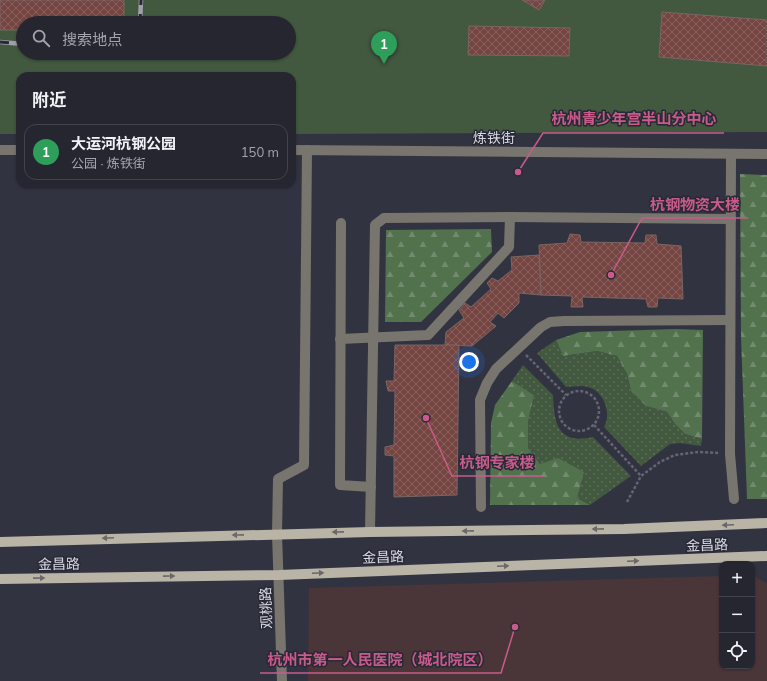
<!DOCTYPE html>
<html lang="zh">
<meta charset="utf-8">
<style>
:root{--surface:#262631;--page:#2e2e39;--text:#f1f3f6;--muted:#a4a5ab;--line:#42434d;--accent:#db2777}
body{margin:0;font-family:Mulish,"Noto Sans SC",sans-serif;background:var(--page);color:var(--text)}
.controls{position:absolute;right:12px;bottom:12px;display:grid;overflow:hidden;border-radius:8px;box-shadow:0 1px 3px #0004}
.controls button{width:36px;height:36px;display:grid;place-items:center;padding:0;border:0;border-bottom:1px solid var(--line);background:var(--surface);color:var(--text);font:20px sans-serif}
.you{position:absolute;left:469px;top:362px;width:14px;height:14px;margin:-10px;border:3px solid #fff;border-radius:50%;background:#1a73e8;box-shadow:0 0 0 6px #1a73e833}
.badge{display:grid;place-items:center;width:26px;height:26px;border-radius:50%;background:var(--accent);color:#fff;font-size:13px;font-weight:700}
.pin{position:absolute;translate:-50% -33px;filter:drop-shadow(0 1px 2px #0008)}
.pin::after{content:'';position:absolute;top:21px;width:14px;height:12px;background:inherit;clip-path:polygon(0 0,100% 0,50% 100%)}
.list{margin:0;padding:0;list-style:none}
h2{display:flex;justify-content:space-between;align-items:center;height:52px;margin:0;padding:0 16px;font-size:17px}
h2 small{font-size:13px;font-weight:400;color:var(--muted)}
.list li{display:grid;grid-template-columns:26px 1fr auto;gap:12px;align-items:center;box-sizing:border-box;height:56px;margin:0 8px 8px;padding:0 8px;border:1px solid var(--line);border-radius:12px}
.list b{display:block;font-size:15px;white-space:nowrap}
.list p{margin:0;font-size:13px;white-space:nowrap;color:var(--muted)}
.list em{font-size:13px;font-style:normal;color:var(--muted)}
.icon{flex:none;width:22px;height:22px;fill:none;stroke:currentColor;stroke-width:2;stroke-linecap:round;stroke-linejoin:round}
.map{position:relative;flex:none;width:767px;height:681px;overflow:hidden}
.search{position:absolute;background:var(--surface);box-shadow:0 1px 3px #0004;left:16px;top:16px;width:280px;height:44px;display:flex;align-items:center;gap:10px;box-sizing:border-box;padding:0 14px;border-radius:22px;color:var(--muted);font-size:15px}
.panel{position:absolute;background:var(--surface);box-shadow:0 1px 3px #0004;left:16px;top:72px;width:280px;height:116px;border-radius:12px}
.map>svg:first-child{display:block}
</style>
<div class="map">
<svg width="767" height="681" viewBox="0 0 767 681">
<defs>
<pattern id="grass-dots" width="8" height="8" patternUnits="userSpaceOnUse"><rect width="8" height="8" fill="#42583f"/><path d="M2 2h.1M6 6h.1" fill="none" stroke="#5d6f5a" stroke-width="1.8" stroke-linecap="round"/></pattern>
<pattern id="forest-firs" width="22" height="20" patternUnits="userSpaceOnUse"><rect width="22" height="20" fill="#52714d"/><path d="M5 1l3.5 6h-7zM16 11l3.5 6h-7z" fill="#728b6f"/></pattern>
<pattern id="building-cross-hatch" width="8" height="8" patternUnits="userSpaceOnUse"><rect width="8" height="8" fill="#754542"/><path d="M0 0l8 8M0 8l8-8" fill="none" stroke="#885f5d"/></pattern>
</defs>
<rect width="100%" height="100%" fill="#323341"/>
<path fill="#4a3539" d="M752,575L767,583V681H308L309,588L722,576V666H752Z"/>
<g fill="url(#grass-dots)">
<path d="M556,340L563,356L597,351L617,356L627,374L631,391L646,406L667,412L675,424L685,434L702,439L701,446L680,443L670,444L641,466L604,427C612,414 604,391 588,387C581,385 572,387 566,387L537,353Z"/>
<path d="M523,365L553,395C554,424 558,445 593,437L631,476L590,505L577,498L540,464L528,448V422L534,395L512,381Z"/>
</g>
<g fill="url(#forest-firs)">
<path d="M740,174L767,175V499H747L741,337Z"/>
<path d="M491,229L492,252L421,322H385L386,230Z"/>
<path d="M676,329L703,330L702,439L685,434L675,424L667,412L646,406L631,391L627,374L617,356L597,351L563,356L556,340L580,332Z"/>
<path d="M512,381L534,395L528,422V448L540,464L558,458L584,472L577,498L590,505H490L491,423L495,405Z"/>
</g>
<path fill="#42583f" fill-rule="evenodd" d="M0,0H767V132L292,134V76H20V134H0ZM23,23H289V53H23Z"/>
<g fill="url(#building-cross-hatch)" stroke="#796664">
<path d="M0,0H124V23H23V30H0Z"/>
<path d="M522,0H545L539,10Z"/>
<path d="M662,12L767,20V66L659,57Z"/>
<path d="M469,26L570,28L569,56L468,55Z"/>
<path d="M570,234L580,235L581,242L645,243L646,235H656L657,244L681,246L683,299L658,298L657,307H648L646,299L582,297L583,307H571L572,296L541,295L539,245L567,243Z"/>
<path d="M539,255L541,295L519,293V303L504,318L498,313L490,322L496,326L472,346L445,345L446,332L464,318L459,310L465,303L471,307L491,289L487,283L492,278L498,281L512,270L511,257Z"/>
<path d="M395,345H459L457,495L394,497V456L385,455V447L394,445L395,391H388L386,381H394Z"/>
</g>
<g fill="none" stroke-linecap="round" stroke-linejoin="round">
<g stroke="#646572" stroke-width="2.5" stroke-dasharray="3 2" stroke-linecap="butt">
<path d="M526,355L566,395"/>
<circle cx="579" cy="411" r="20"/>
<path d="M594,425L641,476"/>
<path d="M627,502L641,476L660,462L675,455L698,452L719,453"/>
</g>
<g stroke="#78756e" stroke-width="10">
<path d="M0,150H20"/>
<path d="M292,150L767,154"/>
<path d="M731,154L730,454L734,499"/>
<path d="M341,223L340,485L371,487"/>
<path d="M340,339L428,335L509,247L510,217"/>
<path d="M481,507L480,400L487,383L496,369L541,327L550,322L564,321L730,320"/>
<path d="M370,532L375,225L384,218L510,217L731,219"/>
<path d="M282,681L277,534L278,479L304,465L307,150"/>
</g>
<g stroke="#bab4a6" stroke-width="10">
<path d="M0,542L370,532L624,529L767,523"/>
<path d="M0,579L279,575L767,556"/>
</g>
<g stroke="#9fa0ab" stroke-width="4.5">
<g id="rail">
<path d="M140,23L141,0"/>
<path d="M0,42L23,44"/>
</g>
</g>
<use href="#rail" stroke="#282936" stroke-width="3" stroke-dasharray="9" stroke-linecap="butt"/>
</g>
<defs><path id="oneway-solid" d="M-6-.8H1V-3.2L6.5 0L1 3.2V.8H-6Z"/></defs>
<g fill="#6a6868">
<use href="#oneway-solid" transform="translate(728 525) rotate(178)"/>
<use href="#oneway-solid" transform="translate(598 529) rotate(179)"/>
<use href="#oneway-solid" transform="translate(468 531) rotate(179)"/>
<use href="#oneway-solid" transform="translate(338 532) rotate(179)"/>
<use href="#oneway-solid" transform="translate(238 535) rotate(179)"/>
<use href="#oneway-solid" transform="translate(108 538) rotate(178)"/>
<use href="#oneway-solid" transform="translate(633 561) rotate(-2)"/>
<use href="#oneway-solid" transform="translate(503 566) rotate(-2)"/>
<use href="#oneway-solid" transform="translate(318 573) rotate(-2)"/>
<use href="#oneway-solid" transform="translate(169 576) rotate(-1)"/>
<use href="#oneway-solid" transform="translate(39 578) rotate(-1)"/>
</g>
<g text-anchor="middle" stroke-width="3" stroke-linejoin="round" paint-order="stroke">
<g font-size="14" fill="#d7d8e1" stroke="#282936">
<text x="494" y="143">炼铁街</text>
<text transform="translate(707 545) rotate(-2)" y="5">金昌路</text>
<text transform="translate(383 557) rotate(-2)" y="5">金昌路</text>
<text transform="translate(59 564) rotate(-1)" y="5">金昌路</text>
<text transform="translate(266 608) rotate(-92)" y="5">观桃路</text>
</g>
</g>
<path fill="none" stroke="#c95b8a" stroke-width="1.5" d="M518 172L543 133H724M611 275L642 218H748M426 418L452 476H543M515 627L501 673H260"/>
<g fill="#c95b8a" stroke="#282936" stroke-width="1.5">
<circle cx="518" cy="172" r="4"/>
<circle cx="611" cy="275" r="4"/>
<circle cx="426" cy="418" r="4"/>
<circle cx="515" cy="627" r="4"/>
</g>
<g font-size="15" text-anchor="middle" font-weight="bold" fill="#c95b8a" stroke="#282936" stroke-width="3" stroke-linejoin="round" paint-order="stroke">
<text x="634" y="124">杭州青少年宫半山分中心</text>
<text x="695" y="210">杭钢物资大楼</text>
<text x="497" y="468">杭钢专家楼</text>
<text x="380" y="665">杭州市第一人民医院（城北院区）</text>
</g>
</svg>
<div class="controls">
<button>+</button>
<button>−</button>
<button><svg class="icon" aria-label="locate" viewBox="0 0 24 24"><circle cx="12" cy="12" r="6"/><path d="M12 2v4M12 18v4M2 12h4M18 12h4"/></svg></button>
</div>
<div class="you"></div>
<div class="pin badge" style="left:384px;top:64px;background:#2e9e5b">1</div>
<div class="search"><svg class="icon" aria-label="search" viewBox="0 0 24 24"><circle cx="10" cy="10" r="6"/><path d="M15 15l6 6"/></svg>搜索地点</div>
<section class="panel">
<h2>附近<small></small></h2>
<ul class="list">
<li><span class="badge" style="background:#2e9e5b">1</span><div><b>大运河杭钢公园</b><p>公园 · 炼铁街</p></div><em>150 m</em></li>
</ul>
</section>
</div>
